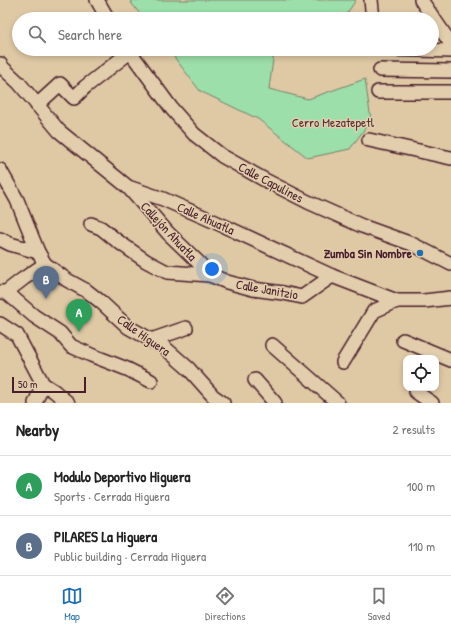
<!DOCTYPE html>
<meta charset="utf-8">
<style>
:root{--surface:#fff;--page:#f6f6f6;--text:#222;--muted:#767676;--line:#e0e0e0;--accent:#1f6fb2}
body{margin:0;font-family:"Patrick Hand",sans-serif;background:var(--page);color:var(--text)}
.controls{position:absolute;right:12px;bottom:12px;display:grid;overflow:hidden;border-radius:8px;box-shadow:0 2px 6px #0003}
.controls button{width:36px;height:36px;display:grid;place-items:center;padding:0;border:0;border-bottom:1px solid var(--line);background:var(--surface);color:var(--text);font:20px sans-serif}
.scale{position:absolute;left:12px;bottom:10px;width:74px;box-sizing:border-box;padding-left:4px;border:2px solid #4a1f2b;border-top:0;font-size:11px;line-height:14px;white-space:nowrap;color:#4a1f2b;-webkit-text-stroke:3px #e2cead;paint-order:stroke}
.you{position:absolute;left:212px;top:269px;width:14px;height:14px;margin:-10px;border:3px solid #fff;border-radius:50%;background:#1a73e8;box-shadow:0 0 0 6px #1a73e833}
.badge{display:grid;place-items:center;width:26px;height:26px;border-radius:50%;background:var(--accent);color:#fff;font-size:13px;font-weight:700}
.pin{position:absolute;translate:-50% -33px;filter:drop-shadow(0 1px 2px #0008)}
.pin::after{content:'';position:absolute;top:21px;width:14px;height:12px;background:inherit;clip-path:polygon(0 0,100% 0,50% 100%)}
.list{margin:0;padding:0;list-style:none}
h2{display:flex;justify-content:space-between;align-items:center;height:52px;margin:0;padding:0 16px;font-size:17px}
h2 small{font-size:13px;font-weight:400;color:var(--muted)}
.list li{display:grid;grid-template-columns:26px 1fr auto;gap:12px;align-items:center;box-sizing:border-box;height:60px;padding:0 16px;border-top:1px solid var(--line)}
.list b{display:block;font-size:15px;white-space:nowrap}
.list p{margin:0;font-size:13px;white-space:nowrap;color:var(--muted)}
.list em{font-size:13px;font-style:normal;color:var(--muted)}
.icon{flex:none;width:22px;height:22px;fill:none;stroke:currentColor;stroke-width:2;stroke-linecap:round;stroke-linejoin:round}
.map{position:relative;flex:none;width:451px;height:403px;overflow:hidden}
.search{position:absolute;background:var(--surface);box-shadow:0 2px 6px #0003;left:12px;right:12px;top:12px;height:44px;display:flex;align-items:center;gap:10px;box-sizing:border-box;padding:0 14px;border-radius:22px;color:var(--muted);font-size:15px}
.sheet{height:172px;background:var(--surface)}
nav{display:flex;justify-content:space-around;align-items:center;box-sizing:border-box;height:56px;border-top:1px solid var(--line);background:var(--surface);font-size:11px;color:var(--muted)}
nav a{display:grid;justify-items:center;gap:2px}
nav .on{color:var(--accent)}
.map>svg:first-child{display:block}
</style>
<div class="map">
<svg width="451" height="403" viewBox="0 0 451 403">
<rect width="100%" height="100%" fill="#dfc9a5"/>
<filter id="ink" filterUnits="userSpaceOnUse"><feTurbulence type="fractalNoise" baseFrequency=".025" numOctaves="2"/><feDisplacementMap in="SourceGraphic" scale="8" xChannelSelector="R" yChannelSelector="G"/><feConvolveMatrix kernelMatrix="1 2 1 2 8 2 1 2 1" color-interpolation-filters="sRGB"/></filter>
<g filter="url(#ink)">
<g fill="#9cdfaa" stroke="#737f6a">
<path d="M130,0H356L343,19H144L132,4Z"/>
<path d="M168,49H287L274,52L269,89L308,99L365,79L371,120L350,149L308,158L258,119L200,91Z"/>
</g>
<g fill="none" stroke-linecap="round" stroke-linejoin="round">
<g stroke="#4a1f2b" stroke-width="16">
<g id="minor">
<path d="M97,0L108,19"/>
<path d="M371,0L373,19"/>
<path d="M421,0L451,44"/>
<path d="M128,49L172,109L194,134L222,156L265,180L308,202L362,226L412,244L451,264"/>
<path d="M387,49L451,51"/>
<path d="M0,64L3,68L19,83L59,131L128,187L163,199L213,221L332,276L397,301H424L451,298"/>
<path d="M380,70L451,71"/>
<path d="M378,92H451"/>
<path d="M37,105L60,84L74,98L85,87L130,52"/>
<path d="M369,140L451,158"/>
<path d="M0,170L17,200L38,252L45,264L67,280L87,291L101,302L128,327L164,347L189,369L213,396L223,403"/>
<path d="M128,187L168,233L198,262L210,275"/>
<path d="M91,224L101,228L116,240L146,261L167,272L210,275L227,282L253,289L283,293L302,297L332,276"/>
<path d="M0,239L10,244L38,252"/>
<path d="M0,292H6L23,279L45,264"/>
<path d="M6,292L34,316L60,333L71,346L91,355L127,369L151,381"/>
<path d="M0,324L17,335L43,384L54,391L68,403"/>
<path d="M151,340L186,328"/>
<path d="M403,340L451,360"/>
<path d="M272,345L338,403"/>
<path d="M343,362L374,311L397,301"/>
<path d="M255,380L275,403"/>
<path d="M416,392L432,403"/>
<path d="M35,403L43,384"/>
</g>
</g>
<use href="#minor" stroke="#e2cead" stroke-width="13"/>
</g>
</g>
<circle fill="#1f6fb2" stroke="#e2cead" stroke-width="1.5" cx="420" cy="253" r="4"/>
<g text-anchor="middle" stroke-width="3" stroke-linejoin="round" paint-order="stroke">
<g font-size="13" fill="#523238" stroke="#e2cead">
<text x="333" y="127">Cerro Mezatepetl</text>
</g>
<g font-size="13" fill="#4a1f2b" stroke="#e2cead">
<text transform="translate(271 182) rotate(28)" y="5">Calle Capulines</text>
<text transform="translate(206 218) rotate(24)" y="5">Calle Ahuatla</text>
<text transform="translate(169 231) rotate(47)" y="5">Callejón Ahuatla</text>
<text transform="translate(267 289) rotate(10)" y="5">Calle Janitzio</text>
<text transform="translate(144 335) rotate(35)" y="5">Calle Higuera</text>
</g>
<g font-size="13" font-weight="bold" fill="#4a1f2b" stroke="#e2cead" text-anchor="end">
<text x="412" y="258">Zumba Sin Nombre</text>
</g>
</g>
</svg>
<div class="controls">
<button><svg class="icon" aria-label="locate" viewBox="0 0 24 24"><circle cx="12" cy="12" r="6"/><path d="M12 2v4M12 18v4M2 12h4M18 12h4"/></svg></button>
</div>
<div class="scale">50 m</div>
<div class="you"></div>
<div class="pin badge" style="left:79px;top:332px;background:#2e9e5b">A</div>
<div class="pin badge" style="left:46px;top:299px;background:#5c6f8a">B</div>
<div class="search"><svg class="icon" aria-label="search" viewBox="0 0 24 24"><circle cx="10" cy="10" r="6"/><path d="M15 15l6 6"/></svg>Search here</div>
</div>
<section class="sheet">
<h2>Nearby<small>2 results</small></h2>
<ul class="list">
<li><span class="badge" style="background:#2e9e5b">A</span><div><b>Modulo Deportivo Higuera</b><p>Sports · Cerrada Higuera</p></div><em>100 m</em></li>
<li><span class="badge" style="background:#5c6f8a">B</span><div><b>PILARES La Higuera</b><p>Public building · Cerrada Higuera</p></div><em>110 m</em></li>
</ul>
</section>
<nav>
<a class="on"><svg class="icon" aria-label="map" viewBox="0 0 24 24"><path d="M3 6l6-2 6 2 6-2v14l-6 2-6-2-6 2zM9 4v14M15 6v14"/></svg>Map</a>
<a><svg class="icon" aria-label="directions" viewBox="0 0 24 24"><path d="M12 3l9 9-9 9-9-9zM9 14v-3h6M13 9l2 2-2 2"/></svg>Directions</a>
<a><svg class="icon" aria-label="saved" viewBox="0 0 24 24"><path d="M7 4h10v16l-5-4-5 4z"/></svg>Saved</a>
</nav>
